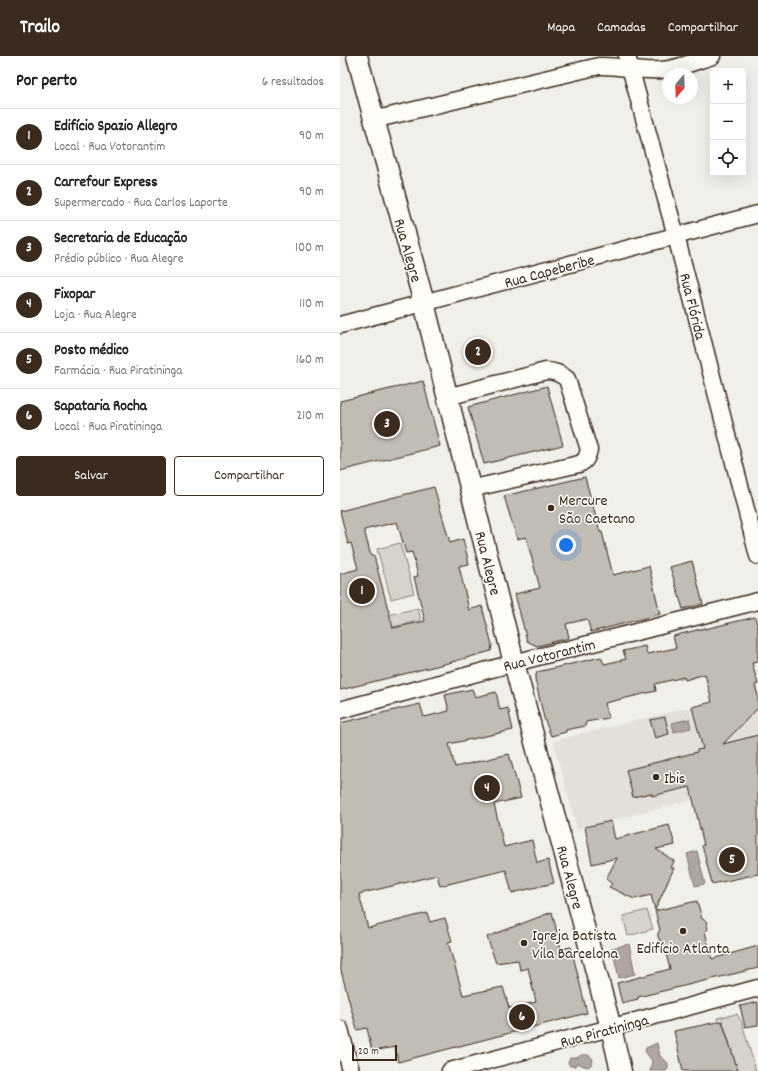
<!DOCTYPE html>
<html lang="pt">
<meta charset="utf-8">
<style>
:root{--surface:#fff;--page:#f2f2f2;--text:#202124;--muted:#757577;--line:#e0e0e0;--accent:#3b2a1e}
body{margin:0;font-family:Dekko,sans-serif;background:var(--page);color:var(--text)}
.controls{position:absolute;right:12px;top:12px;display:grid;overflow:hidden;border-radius:4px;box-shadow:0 4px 16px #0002}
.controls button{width:36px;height:36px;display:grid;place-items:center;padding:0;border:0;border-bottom:1px solid var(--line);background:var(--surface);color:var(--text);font:20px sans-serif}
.compass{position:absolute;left:322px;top:12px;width:36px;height:36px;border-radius:50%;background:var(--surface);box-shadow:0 4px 16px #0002;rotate:199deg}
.scale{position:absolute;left:12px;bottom:10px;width:45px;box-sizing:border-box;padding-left:4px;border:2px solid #3b2a1e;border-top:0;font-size:11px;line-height:14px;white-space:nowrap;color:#3b2a1e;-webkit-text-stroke:3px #fdfcf7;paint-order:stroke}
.you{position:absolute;left:226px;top:489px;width:14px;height:14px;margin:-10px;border:3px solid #fff;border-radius:50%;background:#1a73e8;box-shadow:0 0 0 6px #1a73e833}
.badge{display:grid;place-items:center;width:26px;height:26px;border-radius:50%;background:var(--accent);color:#fff;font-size:13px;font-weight:700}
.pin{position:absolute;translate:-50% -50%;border:2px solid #fff;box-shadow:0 1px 4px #0006}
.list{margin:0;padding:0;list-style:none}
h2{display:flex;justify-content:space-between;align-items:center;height:52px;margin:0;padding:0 16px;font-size:17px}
h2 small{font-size:13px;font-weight:400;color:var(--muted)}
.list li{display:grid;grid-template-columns:26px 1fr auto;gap:12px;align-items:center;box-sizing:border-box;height:56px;padding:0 16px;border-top:1px solid var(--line)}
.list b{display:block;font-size:15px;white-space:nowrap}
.list p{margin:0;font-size:13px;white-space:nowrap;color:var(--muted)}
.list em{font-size:13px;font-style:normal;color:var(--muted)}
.actions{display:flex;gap:8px;padding:12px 16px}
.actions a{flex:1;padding:9px 0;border:1px solid var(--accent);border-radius:4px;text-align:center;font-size:14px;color:var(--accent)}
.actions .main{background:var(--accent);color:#fff}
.icon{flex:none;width:22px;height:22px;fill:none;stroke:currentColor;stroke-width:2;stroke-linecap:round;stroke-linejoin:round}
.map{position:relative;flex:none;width:418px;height:1015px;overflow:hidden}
header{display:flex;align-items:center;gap:24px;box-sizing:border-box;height:56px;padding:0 20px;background:var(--accent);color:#fff}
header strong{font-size:19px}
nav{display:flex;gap:22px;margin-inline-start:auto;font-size:14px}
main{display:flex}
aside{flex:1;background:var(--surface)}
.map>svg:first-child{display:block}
</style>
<header>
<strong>Trailo</strong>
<nav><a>Mapa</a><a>Camadas</a><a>Compartilhar</a></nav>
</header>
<main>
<aside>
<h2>Por perto<small>6 resultados</small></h2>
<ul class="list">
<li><span class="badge">1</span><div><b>Edifício Spazio Allegro</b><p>Local · Rua Votorantim</p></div><em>90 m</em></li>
<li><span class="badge">2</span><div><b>Carrefour Express</b><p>Supermercado · Rua Carlos Laporte</p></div><em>90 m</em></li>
<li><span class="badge">3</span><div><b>Secretaria de Educação</b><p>Prédio público · Rua Alegre</p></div><em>100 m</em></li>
<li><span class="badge">4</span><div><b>Fixopar</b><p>Loja · Rua Alegre</p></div><em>110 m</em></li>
<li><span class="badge">5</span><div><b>Posto médico</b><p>Farmácia · Rua Piratininga</p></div><em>160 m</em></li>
<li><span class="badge">6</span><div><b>Sapataria Rocha</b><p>Local · Rua Piratininga</p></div><em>210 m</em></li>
</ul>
<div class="actions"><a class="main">Salvar</a><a>Compartilhar</a></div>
</aside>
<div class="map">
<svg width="418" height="1015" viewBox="0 0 418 1015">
<rect width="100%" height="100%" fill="#f1efea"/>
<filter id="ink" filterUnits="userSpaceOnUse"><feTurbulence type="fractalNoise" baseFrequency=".025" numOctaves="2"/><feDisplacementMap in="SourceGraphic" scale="8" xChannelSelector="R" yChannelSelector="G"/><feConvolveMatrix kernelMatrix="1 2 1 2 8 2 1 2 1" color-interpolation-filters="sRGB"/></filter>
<g filter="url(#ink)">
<path fill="#e3e0da" d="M418,634V727L237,773L213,685Z"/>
<g fill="#d7d2cc" stroke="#897e75">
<path d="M60,487L74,537L51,543L37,493Z"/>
<path d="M78,552L81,564L42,574L39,561Z"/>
<path d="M307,854L313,873L288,880L283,860Z"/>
<path d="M397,958L402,967L416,1015H398L383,966H378L377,962Z"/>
</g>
<g fill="#aea69f" stroke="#80746b">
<path d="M349,663L351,672L334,676L332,667Z"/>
<path d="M357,795L365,828L355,830L347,798Z"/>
<path d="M289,888L295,918L279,922L272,892Z"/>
<path d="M317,987L320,1000L328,1007V1013L326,1015H310L312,1005L305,995L306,992Z"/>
<path d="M241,999H248L253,1003L252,1008L248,1011L244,1010L237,1007L235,1010H230L228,1007L230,1002H237Z"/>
</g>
<g fill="#c1bcb4" stroke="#3b2a1e" fill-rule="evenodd">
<path d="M83,325L100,390L0,415V345Z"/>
<path d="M207,330L223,389L144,408L128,351Z"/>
<path d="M245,421L260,476H262L273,519L309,510L320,558L251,576L247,563L226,568L229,582L197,590L187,585L175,538L200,532L186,481L177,483L164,440Z"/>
<path d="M94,431L110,487L123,483L129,508L119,510L129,554L142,550L152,589L151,595L112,606L0,634V518L18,513L11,487L8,488L0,455ZM57,466L66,497L72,496L75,507L78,520L74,521L85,565L53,572L34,500H31L24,474Z"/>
<path d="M352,505L363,548L343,553L330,511Z"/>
<path d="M415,561L418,572V606L412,607L418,628L415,629L418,640V652L383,688L418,679V818L372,828L362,789H364L350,731L312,740L311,737L293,741L286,714L357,696V694L363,693L352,651L372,646L365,618L345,624L344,621L315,628L316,635L265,647L268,662L246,666L245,670L226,674V676L211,680L204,662L195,623L197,616L261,601L264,608L286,603L283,595L305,590L307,598L336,592L333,580L365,572V573Z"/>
<path d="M132,633L135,641L156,636L160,654L168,652L173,674L109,688L115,711L169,698L181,742L154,748L164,791L192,784L197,807L208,804L214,827L172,837L166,814L100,830L97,819L19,838L28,872L87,857L90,866L105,862L112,885L108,886L123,939L163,931L169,952L196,946L188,912L180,914L178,904L156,907L147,881L212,856L221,893L231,891L247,957L58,1006L55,991L32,995L27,972L17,974L0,911V667L80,648L84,661L109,655L105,639Z"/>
<path d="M325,661L329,678L315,682L310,664Z"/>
<path d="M271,765L275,783L329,769L335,789L316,793L334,805L331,812H334L315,854L311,839L294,843L269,831L272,828L266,823L277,802L252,808L245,771Z"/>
<path d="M357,845L362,863L366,865L368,873L365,876L372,903L418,890V912L298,941V943L282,947L277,927L330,913L323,886L320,885L318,881V877L320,874L315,855Z"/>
<path d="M418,946V969L405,971L400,950Z"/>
<path d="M382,965L398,1015H343L334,975Z"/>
</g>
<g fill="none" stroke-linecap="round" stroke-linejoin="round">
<g stroke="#3b2a1e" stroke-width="19">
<g id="minor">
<path d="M287,0L336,180L418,500"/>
<path d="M33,64L259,10C280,9 300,16 321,14C338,13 356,5 372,0"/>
<path d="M0,269L418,158"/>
<path d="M107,341L206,315C214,315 220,317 227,323L249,394C247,401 246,405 239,408L130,433"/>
<path d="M0,654L174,607L418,545"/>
<path d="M0,973L11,1015"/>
<path d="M110,1015L418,932"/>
</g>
</g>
<g stroke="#3b2a1e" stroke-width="23">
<path id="major" d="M17,0L84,247L174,607L271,972L281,1015"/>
</g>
<use href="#minor" stroke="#fdfcf7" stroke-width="16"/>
<use href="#major" stroke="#fdfcf7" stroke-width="20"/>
</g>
</g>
<g fill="#3b2a1e" stroke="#fdfcf7" stroke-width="1.5">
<circle cx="211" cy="452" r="4"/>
<circle cx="316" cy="721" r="4"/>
<circle cx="343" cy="875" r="4"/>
<circle cx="184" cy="887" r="4"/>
</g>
<g text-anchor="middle" stroke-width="3" stroke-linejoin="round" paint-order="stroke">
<g font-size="16" fill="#3b2a1e" stroke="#fdfcf7">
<text transform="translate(69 194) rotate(74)" y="6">Rua Alegre</text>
<text transform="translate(209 214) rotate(-15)" y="6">Rua Capeberibe</text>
<text transform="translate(354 250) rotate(76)" y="6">Rua Flórida</text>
<text transform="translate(149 507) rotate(76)" y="6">Rua Alegre</text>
<text transform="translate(209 598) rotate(-14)" y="6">Rua Votorantim</text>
<text transform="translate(231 821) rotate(75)" y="6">Rua Alegre</text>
<text transform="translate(264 974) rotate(-15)" y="6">Rua Piratininga</text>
</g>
<g font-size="16" fill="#3b2a1e" stroke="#fdfcf7" text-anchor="start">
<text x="219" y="449">Mercure<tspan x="219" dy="18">São Caetano</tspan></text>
<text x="324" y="727">Ibis</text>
<text x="192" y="884">Igreja Batista<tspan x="192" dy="18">Vila Barcelona</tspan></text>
<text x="343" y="897" text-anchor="middle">Edifício Atlanta</text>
</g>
</g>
</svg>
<div class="controls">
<button>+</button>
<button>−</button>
<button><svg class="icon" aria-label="locate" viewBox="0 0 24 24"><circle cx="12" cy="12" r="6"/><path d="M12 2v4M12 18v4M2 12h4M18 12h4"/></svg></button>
</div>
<svg class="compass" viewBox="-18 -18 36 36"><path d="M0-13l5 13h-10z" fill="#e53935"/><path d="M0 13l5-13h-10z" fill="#757577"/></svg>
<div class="scale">20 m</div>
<div class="you"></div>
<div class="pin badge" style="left:22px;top:535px">1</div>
<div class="pin badge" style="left:138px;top:296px">2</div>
<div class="pin badge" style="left:47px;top:368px">3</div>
<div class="pin badge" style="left:147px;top:732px">4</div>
<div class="pin badge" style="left:392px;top:804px">5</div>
<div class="pin badge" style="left:182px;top:961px">6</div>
</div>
</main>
